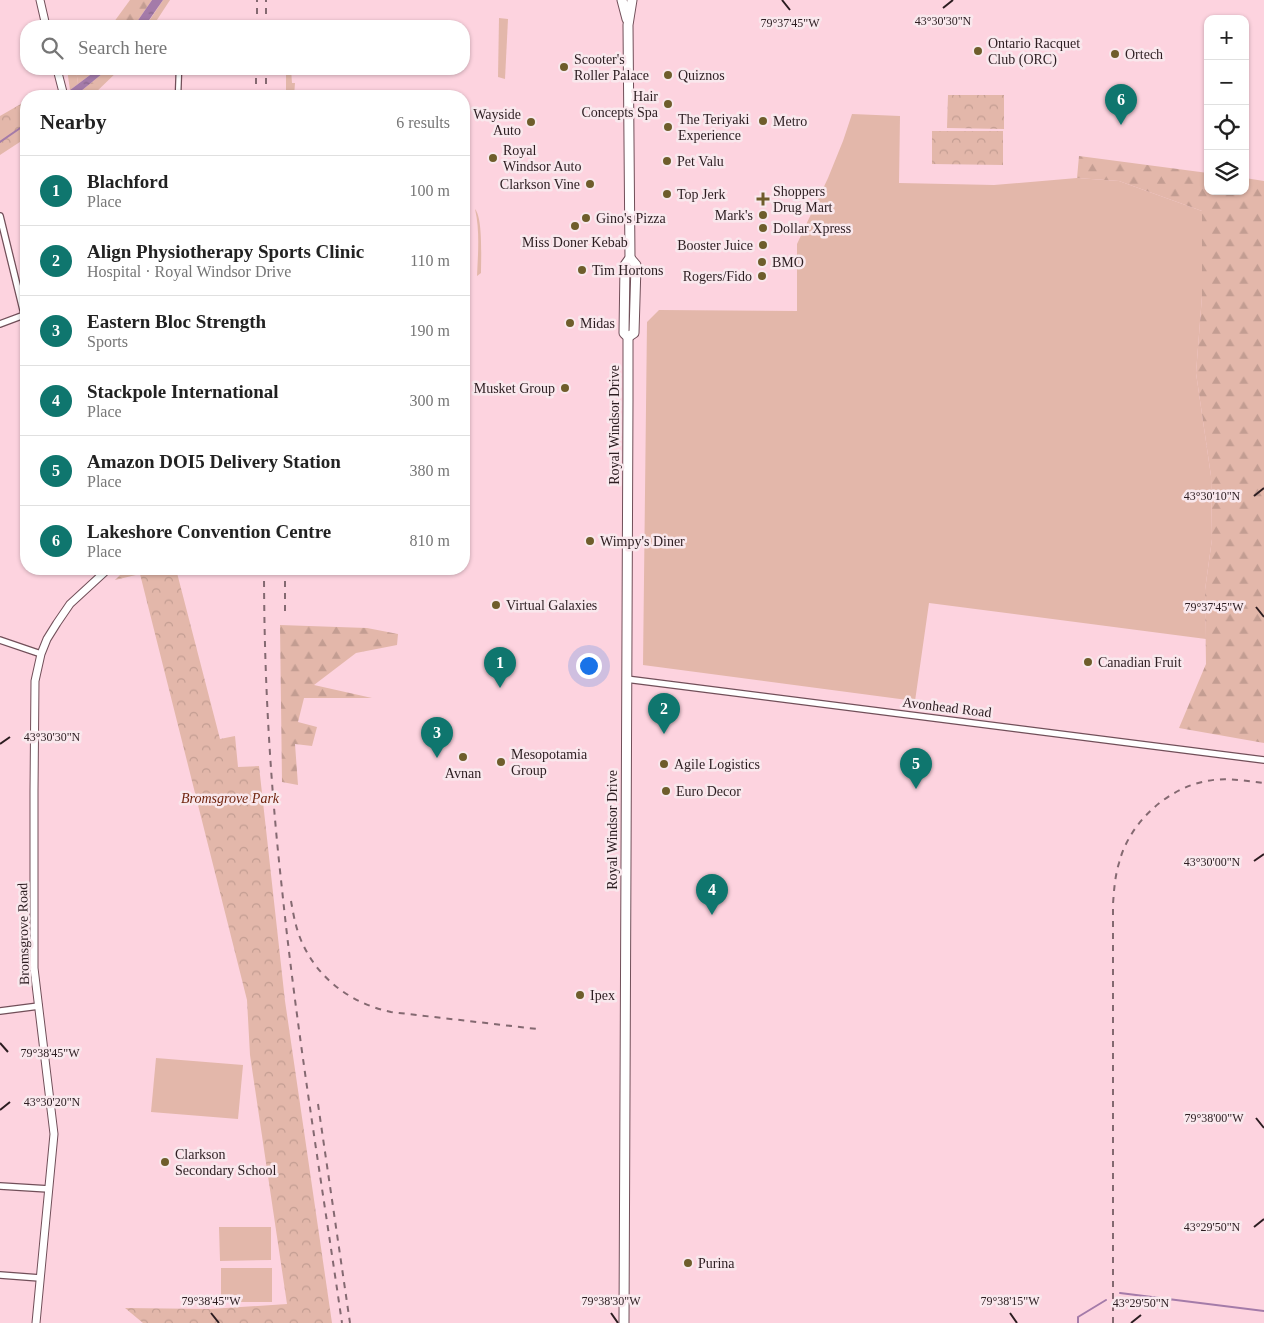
<!DOCTYPE html>
<meta charset="utf-8">
<style>
:root{--surface:#fff;--page:#f6f6f6;--text:#222;--muted:#767676;--line:#e0e0e0;--accent:#0f766e}
body{margin:0;font-family:"Times New Roman",serif;background:var(--page);color:var(--text)}
.controls{position:absolute;right:15px;top:15px;display:grid;overflow:hidden;border-radius:10px;box-shadow:0 1px 4px #0004}
.controls button{width:45px;height:45px;display:grid;place-items:center;padding:0;border:0;border-bottom:1px solid var(--line);background:var(--surface);color:var(--text);font:25px sans-serif}
.you{position:absolute;left:588px;top:665px;width:18px;height:18px;margin:-12px;border:4px solid #fff;border-radius:50%;background:#1a73e8;box-shadow:0 0 0 8px #1a73e833}
.badge{display:grid;place-items:center;width:32px;height:32px;border-radius:50%;background:var(--accent);color:#fff;font-size:16px;font-weight:700}
.pin{position:absolute;translate:-50% -41px;filter:drop-shadow(0 1px 2px #0008)}
.pin::after{content:'';position:absolute;top:26px;width:18px;height:15px;background:inherit;clip-path:polygon(0 0,100% 0,50% 100%)}
.list{margin:0;padding:0;list-style:none}
h2{display:flex;justify-content:space-between;align-items:center;height:65px;margin:0;padding:0 20px;font-size:21px}
h2 small{font-size:16px;font-weight:400;color:var(--muted)}
.list li{display:grid;grid-template-columns:32px 1fr auto;gap:15px;align-items:center;box-sizing:border-box;height:70px;padding:0 20px;border-top:1px solid var(--line)}
.list b{display:block;font-size:19px;white-space:nowrap}
.list p{margin:0;font-size:16px;white-space:nowrap;color:var(--muted)}
.list em{font-size:16px;font-style:normal;color:var(--muted)}
.icon{flex:none;width:28px;height:28px;fill:none;stroke:currentColor;stroke-width:2;stroke-linecap:round;stroke-linejoin:round}
.map{position:relative;flex:none;width:1264px;height:1323px;overflow:hidden}
.search{position:absolute;background:var(--surface);box-shadow:0 1px 4px #0004;left:20px;top:20px;width:450px;height:55px;display:flex;align-items:center;gap:12px;box-sizing:border-box;padding:0 18px;border-radius:20px;color:var(--muted);font-size:19px}
.panel{position:absolute;background:var(--surface);box-shadow:0 1px 4px #0004;left:20px;top:90px;width:450px;height:485px;border-radius:20px}
.map>svg:first-child{display:block}
</style>
<div class="map">
<svg width="1264" height="1323" viewBox="0 0 1264 1323">
<defs>
<pattern id="forest-firs" width="22" height="20" patternUnits="userSpaceOnUse" patternTransform="scale(1.25)"><rect width="22" height="20" fill="#e3b7aa"/><path d="M5 1l3.5 6h-7zM16 11l3.5 6h-7z" fill="#c39d92"/></pattern>
<pattern id="park-crowns" width="20" height="18" patternUnits="userSpaceOnUse" patternTransform="scale(1.25)"><rect width="20" height="18" fill="#e3b7aa"/><path d="M2 6a3 3 0 1 1 6 0M12 15a3 3 0 1 1 6 0" fill="none" stroke="#c39d92"/></pattern>
<pattern id="water-ripples" width="26" height="14" patternUnits="userSpaceOnUse" patternTransform="scale(1.25)"><rect width="26" height="14" fill="#a47ba9"/><path d="M2 4q2-2 4 0t4 0M15 11q2-2 4 0t4 0" fill="none" stroke="#866489"/></pattern>
</defs>
<rect width="100%" height="100%" fill="#fdd3df"/>
<g fill="#e3b7aa">
<path d="M163,0H170L153,26H149V21Z"/>
<path d="M499,18L508,19L505,79L498,77Z"/>
<path d="M67,69H76L78,84L70,90Z"/>
<path d="M286,69H291L292,83H295L294,96H286Z"/>
<path d="M852,114L900,116L899,183L994,185L1077,178L1119,181L1202,211V296L1196,373L1211,476L1212,539L1205,590L1206,639L929,603L915,701L643,665L647,322L659,310L797,311V244L828,178L843,141Z"/>
<path d="M475,209C483,218 481,259 481,273L477,276C478,254 480,230 475,209Z"/>
<path d="M156,1058L243,1065L238,1119L151,1112Z"/>
<path d="M219,1227H271V1260L220,1261Z"/>
<rect x="221" y="1268" width="51" height="34"/>
</g>
<g fill="url(#forest-firs)">
<path d="M130,0H152L134,26H111Z"/>
<path d="M76,69H98L78,84Z"/>
<path d="M108,69H120L92,96H75Z"/>
<path d="M1079,156L1208,173V191H1245V178L1264,181V743L1179,728L1206,664L1205,590L1212,539L1211,476L1196,373L1202,296V211L1119,181L1077,178Z"/>
<path d="M280,625L367,628L398,634L397,645L356,653L314,685L372,698H304L298,722L317,727L312,746L295,744L298,785L282,782Z"/>
</g>
<g fill="url(#park-crowns)">
<path d="M948,95H1004V129L947,128Z"/>
<path d="M26,101V138L0,155V116Z"/>
<path d="M932,131H1003V165L932,164Z"/>
<path d="M126,569H176L220,739L235,736L238,767L259,766L285,1001L332,1323H143L125,1308L210,1309L287,1304L250,1055L247,1000L140,574L115,580Z"/>
</g>
<g fill="url(#water-ripples)">
<path d="M152,0H163L145,26H134Z"/>
<path d="M98,69H108L75,96H72L70,90Z"/>
</g>
<g fill="none" stroke-linecap="round" stroke-linejoin="round">
<g stroke="#a47ba9" stroke-width="2">
<path d="M0,142L26,124"/>
<path d="M1120,1293L1264,1311"/>
<path d="M1078,1323V1317L1106,1300"/>
</g>
<g stroke="#714f59" stroke-width="7">
<g id="pedestrian">
<path d="M206,69H228"/>
<path d="M178,96L179,69"/>
</g>
</g>
<g stroke="#714f59" stroke-width="8">
<g id="minor">
<path d="M0,216L26,322"/>
<path d="M0,324L24,315"/>
<path d="M0,640L41,654"/>
<path d="M626,679L1264,760"/>
<path d="M0,1011L39,1006"/>
<path d="M0,1186L49,1189"/>
<path d="M0,1275L40,1278"/>
</g>
</g>
<g stroke="#714f59" stroke-width="9">
<g id="tertiary">
<path d="M40,0L46,26"/>
<path d="M57,69L64,96"/>
<path d="M36,1323L54,1134L34,968V791L35,681L41,654L47,639L57,623L70,604L108,569"/>
</g>
</g>
<g stroke="#714f59" stroke-width="11">
<g id="primary">
<path d="M622,0L627,19"/>
<path d="M628,337L634,333L636,265L630,258"/>
<path d="M624,1323L628,399V337L624,333L625,265L630,258L628,25L632,0"/>
</g>
</g>
<use href="#pedestrian" stroke="#fff" stroke-width="4.5"/>
<use href="#minor" stroke="#fff" stroke-width="5.5"/>
<use href="#tertiary" stroke="#fff" stroke-width="7"/>
<use href="#primary" stroke="#fff" stroke-width="9"/>
<g stroke="#846971" stroke-width="2" stroke-dasharray="6 6" stroke-linecap="butt">
<path d="M257,26V0"/>
<path d="M266,26V0"/>
<path d="M256,96V69"/>
<path d="M266,96V69"/>
<path d="M264,569C264,676 270,782 282,889C297,1034 321,1178 342,1323"/>
<path d="M285,569V616"/>
<path d="M291,901C293,912 295,924 299,935C314,976 349,1003 391,1012L537,1029"/>
<path d="M318,1104L350,1323"/>
<path d="M1113,1323V904C1114,890 1115,876 1119,863C1129,823 1167,788 1207,781C1226,777 1245,781 1264,783"/>
</g>
</g>
<path fill="none" stroke="#2c1d21" stroke-width="2" d="M782,0L790,10M943,8L953,0M1254,496L1264,488M1256,607L1264,617M0,744L10,737M1254,861L1264,854M0,1043L8,1052M0,1110L10,1102M1256,1118L1264,1128M1254,1227L1264,1219M211,1313L219,1323M611,1313L618,1323M1010,1313L1017,1323M1131,1323L1141,1315"/>
<g fill="#6e5d2b" stroke="#f9e8ed" stroke-width="2">
<circle cx="978" cy="51" r="5"/>
<circle cx="1115" cy="54" r="5"/>
<circle cx="564" cy="67" r="5"/>
<circle cx="668" cy="75" r="5"/>
<circle cx="668" cy="104" r="5"/>
<circle cx="763" cy="121" r="5"/>
<circle cx="531" cy="122" r="5"/>
<circle cx="668" cy="127" r="5"/>
<circle cx="493" cy="158" r="5"/>
<circle cx="667" cy="161" r="5"/>
<circle cx="590" cy="184" r="5"/>
<circle cx="667" cy="194" r="5"/>
<path d="M760.5 191.5h5v5h5v5h-5v5h-5v-5h-5v-5h5z"/>
<circle cx="763" cy="215" r="5"/>
<circle cx="586" cy="218" r="5"/>
<circle cx="575" cy="226" r="5"/>
<circle cx="763" cy="228" r="5"/>
<circle cx="763" cy="245" r="5"/>
<circle cx="762" cy="262" r="5"/>
<circle cx="582" cy="270" r="5"/>
<circle cx="762" cy="276" r="5"/>
<circle cx="570" cy="323" r="5"/>
<circle cx="565" cy="388" r="5"/>
<circle cx="590" cy="541" r="5"/>
<circle cx="496" cy="605" r="5"/>
<circle cx="1088" cy="662" r="5"/>
<circle cx="463" cy="757" r="5"/>
<circle cx="501" cy="762" r="5"/>
<circle cx="664" cy="764" r="5"/>
<circle cx="666" cy="791" r="5"/>
<circle cx="580" cy="995" r="5"/>
<circle cx="165" cy="1162" r="5"/>
<circle cx="688" cy="1263" r="5"/>
</g>
<g text-anchor="middle" stroke-width="5" stroke-linejoin="round" paint-order="stroke">
<g font-size="14" fill="#2c1d21" stroke="#f9e8ed" text-anchor="start">
<text x="988" y="48">Ontario Racquet<tspan x="988" dy="16">Club (ORC)</tspan></text>
<text x="1125" y="59">Ortech</text>
<text x="574" y="64">Scooter's<tspan x="574" dy="16">Roller Palace</tspan></text>
<text x="678" y="80">Quiznos</text>
<text x="658" y="101" text-anchor="end">Hair<tspan x="658" dy="16">Concepts Spa</tspan></text>
<text x="521" y="119" text-anchor="end">Wayside<tspan x="521" dy="16">Auto</tspan></text>
<text x="678" y="124">The Teriyaki<tspan x="678" dy="16">Experience</tspan></text>
<text x="773" y="126">Metro</text>
<text x="503" y="155">Royal<tspan x="503" dy="16">Windsor Auto</tspan></text>
<text x="677" y="166">Pet Valu</text>
<text x="580" y="189" text-anchor="end">Clarkson Vine</text>
<text x="773" y="196">Shoppers<tspan x="773" dy="16">Drug Mart</tspan></text>
<text x="677" y="199">Top Jerk</text>
<text x="753" y="220" text-anchor="end">Mark's</text>
<text x="596" y="223">Gino's Pizza</text>
<text x="773" y="233">Dollar Xpress</text>
<text x="575" y="247" text-anchor="middle">Miss Doner Kebab</text>
<text x="753" y="250" text-anchor="end">Booster Juice</text>
<text x="772" y="267">BMO</text>
<text x="592" y="275">Tim Hortons</text>
<text x="752" y="281" text-anchor="end">Rogers/Fido</text>
<text x="580" y="328">Midas</text>
<text x="555" y="393" text-anchor="end">Musket Group</text>
<text x="600" y="546">Wimpy's Diner</text>
<text x="506" y="610">Virtual Galaxies</text>
<text x="1098" y="667">Canadian Fruit</text>
<text x="511" y="759">Mesopotamia<tspan x="511" dy="16">Group</tspan></text>
<text x="674" y="769">Agile Logistics</text>
<text x="463" y="778" text-anchor="middle">Avnan</text>
<text x="676" y="796">Euro Decor</text>
<text x="590" y="1000">Ipex</text>
<text x="175" y="1159">Clarkson<tspan x="175" dy="16">Secondary School</tspan></text>
<text x="698" y="1268">Purina</text>
</g>
<g font-size="14" fill="#2c1d21" stroke="#f9e8ed">
<text transform="translate(614 425) rotate(-90)" y="5">Royal Windsor Drive</text>
<text transform="translate(947 707) rotate(7)" y="5">Avonhead Road</text>
<text transform="translate(612 830) rotate(-90)" y="5">Royal Windsor Drive</text>
<text transform="translate(23 934) rotate(-91)" y="5">Bromsgrove Road</text>
</g>
<g font-size="14" font-style="italic" fill="#70250f" stroke="#f9e8ed">
<text x="230" y="803">Bromsgrove Park</text>
</g>
</g>
<g font-size="12" text-anchor="middle" fill="#2c1d21" stroke="#f9e8ed" stroke-width="5" stroke-linejoin="round" paint-order="stroke">
<text x="943" y="25">43°30'30"N</text>
<text x="790" y="27">79°37'45"W</text>
<text x="1212" y="500">43°30'10"N</text>
<text x="1214" y="611">79°37'45"W</text>
<text x="52" y="741">43°30'30"N</text>
<text x="1212" y="866">43°30'00"N</text>
<text x="50" y="1057">79°38'45"W</text>
<text x="52" y="1106">43°30'20"N</text>
<text x="1214" y="1122">79°38'00"W</text>
<text x="1212" y="1231">43°29'50"N</text>
<text x="211" y="1305">79°38'45"W</text>
<text x="611" y="1305">79°38'30"W</text>
<text x="1010" y="1305">79°38'15"W</text>
<text x="1141" y="1307">43°29'50"N</text>
</g>
</svg>
<div class="controls">
<button>+</button>
<button>−</button>
<button><svg class="icon" aria-label="locate" viewBox="0 0 24 24"><circle cx="12" cy="12" r="6"/><path d="M12 2v4M12 18v4M2 12h4M18 12h4"/></svg></button>
<button><svg class="icon" aria-label="layers" viewBox="0 0 24 24"><path d="M12 4l9 5-9 5-9-5zM3 14l9 5 9-5"/></svg></button>
</div>
<div class="you"></div>
<div class="pin badge" style="left:500px;top:688px">1</div>
<div class="pin badge" style="left:664px;top:734px">2</div>
<div class="pin badge" style="left:437px;top:758px">3</div>
<div class="pin badge" style="left:712px;top:915px">4</div>
<div class="pin badge" style="left:916px;top:789px">5</div>
<div class="pin badge" style="left:1121px;top:125px">6</div>
<div class="search"><svg class="icon" aria-label="search" viewBox="0 0 24 24"><circle cx="10" cy="10" r="6"/><path d="M15 15l6 6"/></svg>Search here</div>
<section class="panel">
<h2>Nearby<small>6 results</small></h2>
<ul class="list">
<li><span class="badge">1</span><div><b>Blachford</b><p>Place</p></div><em>100 m</em></li>
<li><span class="badge">2</span><div><b>Align Physiotherapy Sports Clinic</b><p>Hospital · Royal Windsor Drive</p></div><em>110 m</em></li>
<li><span class="badge">3</span><div><b>Eastern Bloc Strength</b><p>Sports</p></div><em>190 m</em></li>
<li><span class="badge">4</span><div><b>Stackpole International</b><p>Place</p></div><em>300 m</em></li>
<li><span class="badge">5</span><div><b>Amazon DOI5 Delivery Station</b><p>Place</p></div><em>380 m</em></li>
<li><span class="badge">6</span><div><b>Lakeshore Convention Centre</b><p>Place</p></div><em>810 m</em></li>
</ul>
</section>
</div>
